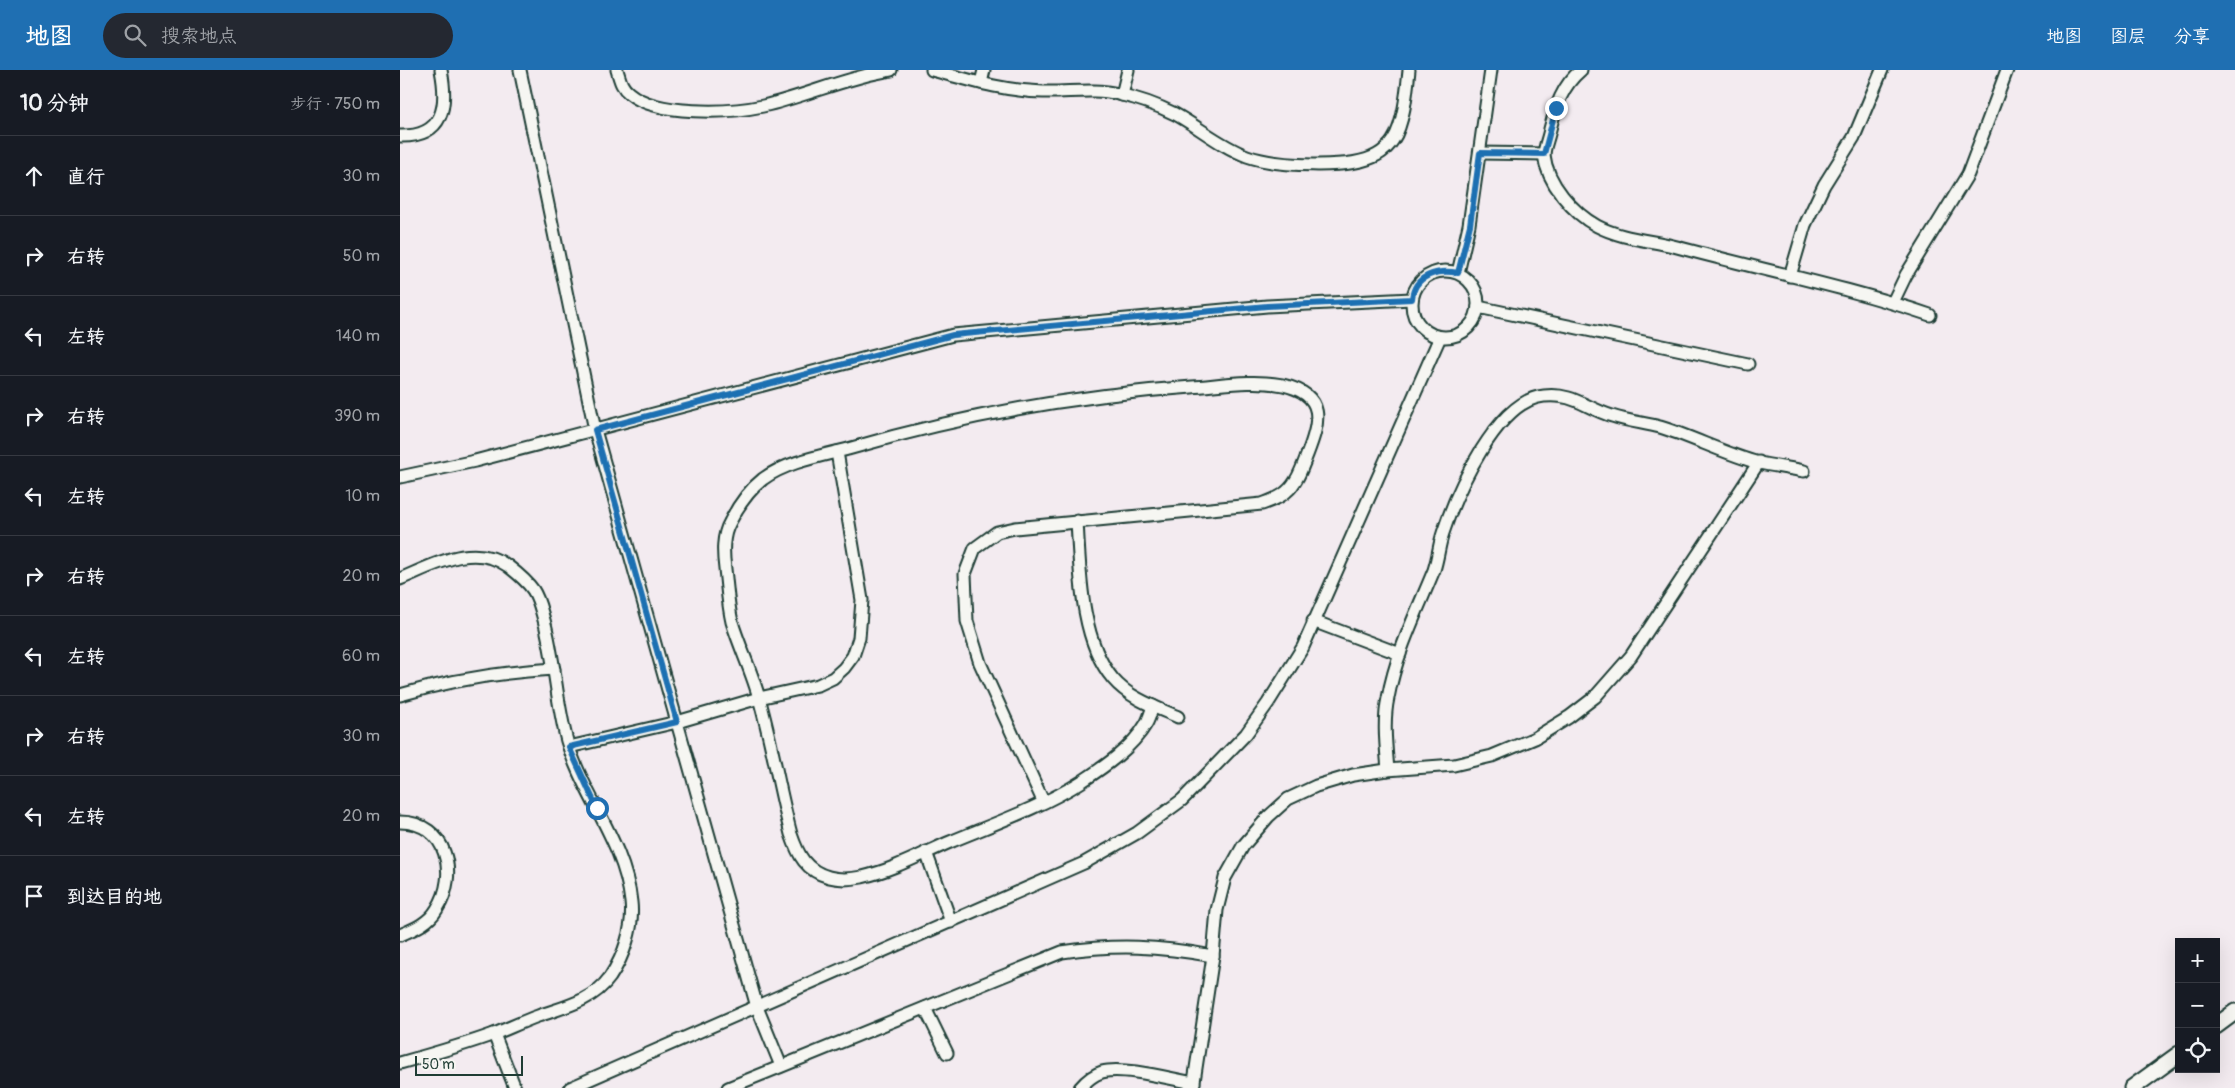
<!DOCTYPE html>
<html lang="zh">
<meta charset="utf-8">
<style>
:root{--surface:#171b24;--page:#242831;--text:#f1f3f6;--muted:#9ea1a6;--line:#363941;--accent:#1f6fb2}
body{margin:0;font-family:Pangolin,"LXGW WenKai TC",sans-serif;background:var(--page);color:var(--text)}
.controls{position:absolute;right:15px;bottom:15px;display:grid;overflow:hidden;border-radius:0px;box-shadow:0 5px 20px #0002}
.controls button{width:45px;height:45px;display:grid;place-items:center;padding:0;border:0;border-bottom:1px solid var(--line);background:var(--surface);color:var(--text);font:25px sans-serif}
.scale{position:absolute;left:15px;bottom:12px;width:108px;box-sizing:border-box;padding-left:5px;border:2px solid #1f3d34;border-top:0;font-size:14px;line-height:18px;white-space:nowrap;color:#1f3d34;-webkit-text-stroke:4px #f6f6f2;paint-order:stroke}
.stop{position:absolute;width:15px;height:15px;margin:-11px;border:4px solid #1f6fb2;border-radius:50%;background:#fff}
.stop.end{background:#1f6fb2;border-color:#fff;box-shadow:0 1px 5px #0008}
.list{margin:0;padding:0;list-style:none}
h2{display:flex;justify-content:space-between;align-items:center;height:65px;margin:0;padding:0 20px;font-size:21px}
h2 small{font-size:16px;font-weight:400;color:var(--muted)}
.list li{display:grid;grid-template-columns:32px 1fr auto;gap:15px;align-items:center;box-sizing:border-box;height:80px;padding:0 20px;border-top:1px solid var(--line)}
.list b{display:block;font-size:19px;white-space:nowrap}
.list em{font-size:16px;font-style:normal;color:var(--muted)}
.icon{flex:none;width:28px;height:28px;fill:none;stroke:currentColor;stroke-width:2;stroke-linecap:round;stroke-linejoin:round}
.map{position:relative;flex:none;width:1835px;height:1018px;overflow:hidden}
header{display:flex;align-items:center;gap:30px;box-sizing:border-box;height:70px;padding:0 25px;background:var(--accent);color:#fff}
header strong{font-size:24px}
nav{display:flex;gap:28px;margin-inline-start:auto;font-size:18px}
.search{width:350px;height:45px;background:var(--page);display:flex;align-items:center;gap:12px;box-sizing:border-box;padding:0 18px;border-radius:28px;color:var(--muted);font-size:19px}
main{display:flex}
aside{flex:1;background:var(--surface)}
.map>svg:first-child{display:block}
</style>
<header>
<strong>地图</strong>
<div class="search"><svg class="icon" aria-label="search" viewBox="0 0 24 24"><circle cx="10" cy="10" r="6"/><path d="M15 15l6 6"/></svg>搜索地点</div>
<nav><a>地图</a><a>图层</a><a>分享</a></nav>
</header>
<main>
<aside>
<h2>10 分钟<small>步行 · 750 m</small></h2>
<ul class="list">
<li><svg class="icon" aria-label="ahead" viewBox="0 0 24 24"><path d="M12 20V5M6 11l6-6 6 6"/></svg><div><b>直行</b></div><em>30 m</em></li>
<li><svg class="icon" aria-label="right" viewBox="0 0 24 24"><path d="M7 20v-9h11M14 6l5 5-5 5"/></svg><div><b>右转</b></div><em>50 m</em></li>
<li><svg class="icon" aria-label="left" viewBox="0 0 24 24"><path d="M17 20v-9H6M10 6l-5 5 5 5"/></svg><div><b>左转</b></div><em>140 m</em></li>
<li><svg class="icon" aria-label="right" viewBox="0 0 24 24"><path d="M7 20v-9h11M14 6l5 5-5 5"/></svg><div><b>右转</b></div><em>390 m</em></li>
<li><svg class="icon" aria-label="left" viewBox="0 0 24 24"><path d="M17 20v-9H6M10 6l-5 5 5 5"/></svg><div><b>左转</b></div><em>10 m</em></li>
<li><svg class="icon" aria-label="right" viewBox="0 0 24 24"><path d="M7 20v-9h11M14 6l5 5-5 5"/></svg><div><b>右转</b></div><em>20 m</em></li>
<li><svg class="icon" aria-label="left" viewBox="0 0 24 24"><path d="M17 20v-9H6M10 6l-5 5 5 5"/></svg><div><b>左转</b></div><em>60 m</em></li>
<li><svg class="icon" aria-label="right" viewBox="0 0 24 24"><path d="M7 20v-9h11M14 6l5 5-5 5"/></svg><div><b>右转</b></div><em>30 m</em></li>
<li><svg class="icon" aria-label="left" viewBox="0 0 24 24"><path d="M17 20v-9H6M10 6l-5 5 5 5"/></svg><div><b>左转</b></div><em>20 m</em></li>
<li><svg class="icon" aria-label="arrive" viewBox="0 0 24 24"><path d="M6 21V4h12l-3 4 3 4H6"/></svg><div><b>到达目的地</b></div></li>
</ul>
</aside>
<div class="map">
<svg width="1835" height="1018" viewBox="0 0 1835 1018">
<rect width="100%" height="100%" fill="#f3ebf0"/>
<filter id="ink" filterUnits="userSpaceOnUse"><feTurbulence type="fractalNoise" baseFrequency=".02" numOctaves="2"/><feDisplacementMap in="SourceGraphic" scale="10" xChannelSelector="R" yChannelSelector="G"/><feConvolveMatrix kernelMatrix="1 2 1 2 8 2 1 2 1" color-interpolation-filters="sRGB"/></filter>
<g filter="url(#ink)">
<g fill="none" stroke-linecap="round" stroke-linejoin="round">
<g stroke="#1f3d34" stroke-width="15">
<g id="minor">
<path d="M120,0L195,360L357,937L381,996"/>
<path d="M217,0C220,9 221,17 229,23C256,46 330,43 363,36C406,26 447,7 491,0"/>
<path d="M532,0C569,10 604,21 643,22C667,23 694,18 718,24C737,28 757,35 775,44C799,57 820,76 847,86C875,96 951,100 977,85C983,82 990,75 993,70C1004,54 1007,19 1009,0"/>
<path d="M1181,0C1162,16 1156,36 1150,59C1149,67 1144,77 1144,85C1147,113 1173,143 1197,156C1222,169 1250,170 1277,177C1362,200 1447,217 1530,245"/>
<path d="M581,13L584,0"/>
<path d="M722,25L728,0"/>
<path d="M0,66C44,67 48,36 41,0"/>
<path d="M1080,83L1144,84"/>
<circle cx="1045" cy="234" r="33"/>
<path d="M1058,203L1069,155L1091,0"/>
<path d="M1390,206L1405,155L1424,115L1454,67L1482,0"/>
<path d="M1493,232L1506,205L1568,104L1607,0"/>
<path d="M1078,237L1348,294"/>
<path d="M0,407L75,391L553,265L867,236L1012,229"/>
<path d="M677,451C680,500 680,570 713,609C729,628 755,637 778,647"/>
<path d="M0,509C34,495 73,471 108,496C117,503 127,511 133,520C139,529 141,540 144,550C155,590 156,631 167,671C183,726 225,773 231,832C234,857 224,886 210,907C193,931 164,937 138,946C124,951 109,958 94,964C64,975 32,984 0,993"/>
<path d="M913,551L1000,584"/>
<path d="M0,625C51,610 102,602 154,599"/>
<path d="M169,677L277,652L359,628L418,615L433,608L444,598L453,586L459,568L462,530L437,382"/>
<path d="M988,700C986,676 983,651 988,628C996,583 1017,542 1034,500C1038,488 1039,475 1043,463C1056,423 1097,330 1144,326C1174,323 1185,338 1212,346C1227,351 1244,353 1260,357C1293,367 1325,384 1359,393C1374,396 1389,398 1404,401"/>
<path d="M643,731L580,593L567,551L565,504L575,478L597,462L615,458L862,434C870,431 880,428 886,422C897,413 902,398 907,385C920,352 927,325 883,315C853,309 821,315 792,317C675,325 561,346 448,379C421,386 386,392 363,409C349,420 338,436 330,452C322,466 323,483 325,499C327,516 328,535 332,552C340,578 352,602 359,628C372,673 379,719 391,764C398,785 406,801 429,807C440,810 452,809 462,807C493,800 522,784 550,772C593,754 642,737 681,712C704,697 732,678 746,654C749,649 751,642 753,636"/>
<path d="M0,752C47,752 59,805 37,839C29,853 14,859 0,865"/>
<path d="M526,782L551,852"/>
<path d="M525,938L547,983"/>
<path d="M94,964L115,1018"/>
<path d="M170,1018L684,793L737,763L782,730L846,664L868,633L903,577L1040,267"/>
<path d="M328,1018L662,882C716,874 759,876 813,886"/>
<path d="M680,1018C686,1011 692,1005 702,1002C723,996 771,1009 794,1013"/>
<path d="M793,1018L813,886L817,840L825,808L843,776L868,747L888,729L916,716L953,705L987,700L1054,695L1092,686L1135,668L1169,647L1195,627L1231,586L1359,392"/>
</g>
</g>
<g stroke="#1f3d34" stroke-width="19">
<g id="secondary">
<path d="M1816,956L1835,942"/>
<path d="M1732,1018L1779,984"/>
</g>
</g>
<use href="#minor" stroke="#f6f6f2" stroke-width="11"/>
<use href="#secondary" stroke="#f6f6f2" stroke-width="15"/>
</g>
</g>
<g fill="none" stroke-linecap="round" stroke-linejoin="round" filter="url(#ink)">
<path stroke="#1f6fb2" stroke-width="6" d="M197,738L169,677L277,652L195,360L553,265L867,236L1012,229C1014,205 1038,199 1058,203L1070,155L1080,83L1144,84L1156,38"/>
</g>
</svg>
<div class="controls">
<button>+</button>
<button>−</button>
<button><svg class="icon" aria-label="locate" viewBox="0 0 24 24"><circle cx="12" cy="12" r="6"/><path d="M12 2v4M12 18v4M2 12h4M18 12h4"/></svg></button>
</div>
<div class="scale">50 m</div>
<div class="stop" style="left:197px;top:738px"></div>
<div class="stop end" style="left:1156px;top:38px"></div>
</div>
</main>
